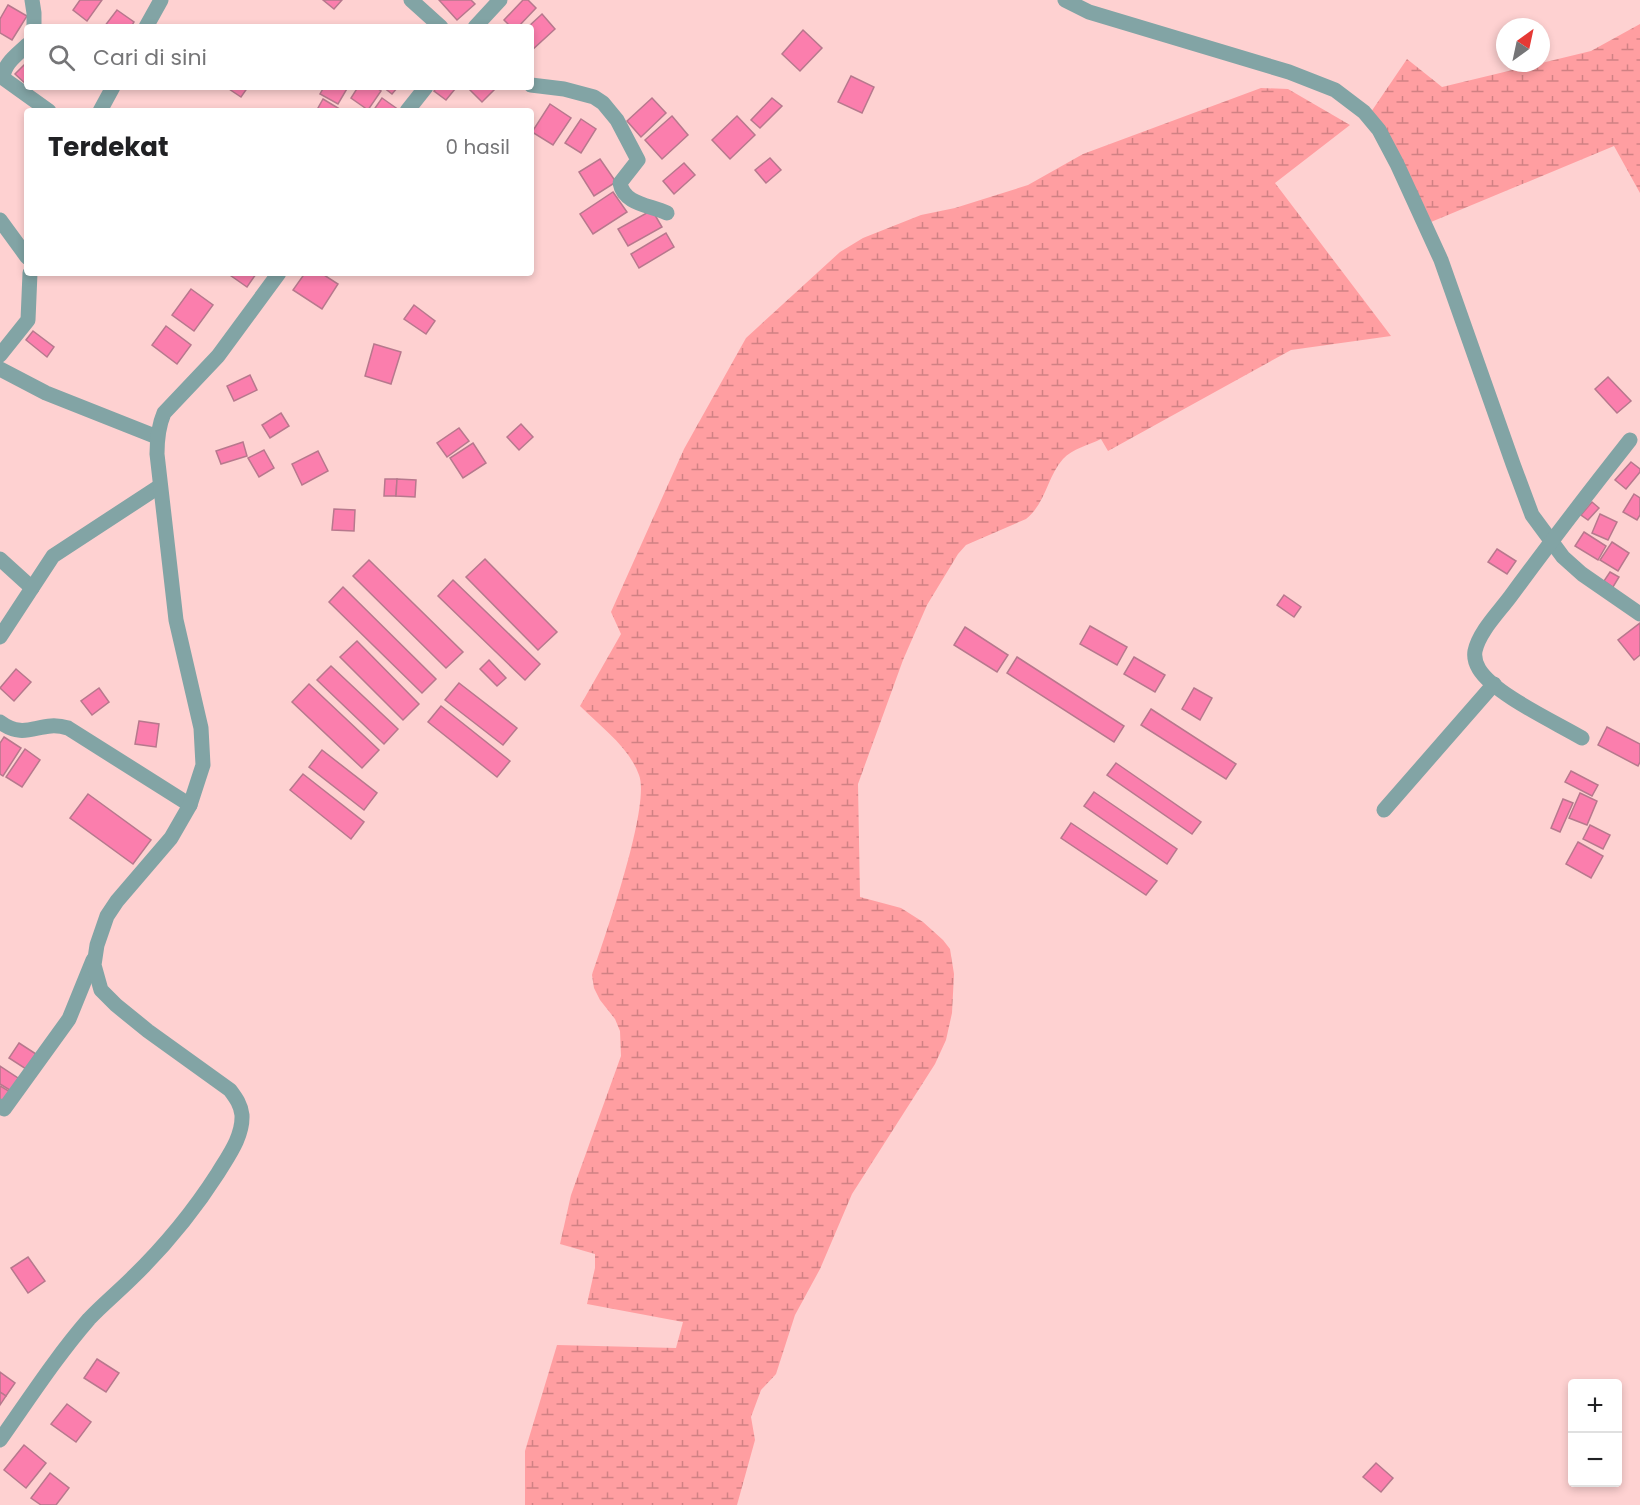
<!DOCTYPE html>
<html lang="id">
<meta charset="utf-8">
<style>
:root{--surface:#fff;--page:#f2f2f2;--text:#202124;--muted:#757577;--line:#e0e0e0}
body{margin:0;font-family:Poppins,sans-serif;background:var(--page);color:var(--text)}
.controls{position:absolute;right:18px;bottom:18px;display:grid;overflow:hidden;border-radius:6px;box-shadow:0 3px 9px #0003}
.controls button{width:54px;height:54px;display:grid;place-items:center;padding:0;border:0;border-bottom:2px solid var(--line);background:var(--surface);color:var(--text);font:30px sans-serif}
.compass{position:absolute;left:1496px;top:18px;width:54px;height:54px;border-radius:50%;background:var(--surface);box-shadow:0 3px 9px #0003;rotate:33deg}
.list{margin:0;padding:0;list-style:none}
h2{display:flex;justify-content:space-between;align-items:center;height:78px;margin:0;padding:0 24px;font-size:26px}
h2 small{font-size:20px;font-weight:400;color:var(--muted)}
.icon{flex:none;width:33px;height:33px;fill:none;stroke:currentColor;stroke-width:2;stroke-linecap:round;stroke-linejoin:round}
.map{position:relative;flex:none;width:1640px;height:1505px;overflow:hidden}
.search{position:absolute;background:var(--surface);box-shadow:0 3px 9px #0003;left:24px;top:24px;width:510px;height:66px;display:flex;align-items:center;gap:15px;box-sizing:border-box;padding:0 21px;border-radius:6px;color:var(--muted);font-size:22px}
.panel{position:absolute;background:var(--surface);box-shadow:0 3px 9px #0003;left:24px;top:108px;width:510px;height:168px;border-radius:6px}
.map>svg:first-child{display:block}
</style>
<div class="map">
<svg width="1640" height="1505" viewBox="0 0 1640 1505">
<defs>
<pattern id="wetland-marsh" width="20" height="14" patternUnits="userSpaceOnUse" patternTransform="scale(1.5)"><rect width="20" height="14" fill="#ff9ea1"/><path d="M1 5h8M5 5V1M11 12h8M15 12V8" fill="none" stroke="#d18184"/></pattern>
</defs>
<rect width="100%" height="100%" fill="#fed1d1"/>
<g fill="url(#wetland-marsh)">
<path d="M1640,24V193L1614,146L1431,222L1371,112L1407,59L1442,87L1591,51Z"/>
<path d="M1261,88L1288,89L1350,125L1275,183L1391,336L1291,350L1108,451L1101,439C1089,445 1072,449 1063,459C1047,477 1046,503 1026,519L966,545L958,554L927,605L903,660L858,784L860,897L901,908L923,922L943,940L950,949L954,974L952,1013L946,1040L935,1064L852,1194L820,1269L795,1315L776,1374L761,1390L751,1417L755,1440L737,1505H525V1451L557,1345L676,1348L683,1322L587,1304L595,1268V1254L560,1244L571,1195L621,1056L620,1031L615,1019L600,1000L594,988L592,975C604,939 651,806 639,775C629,747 601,727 580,706L621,634L611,612L684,449L746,338L840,252L863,238L921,215L955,208L1028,185L1083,154Z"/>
</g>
<g fill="#fb7ead" stroke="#b7788d" stroke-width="1.5">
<path d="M80,0H102L87,21L73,10Z"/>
<path d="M323,0H342L334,9Z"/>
<path d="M439,0H471L475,4L457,20Z"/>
<path d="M523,0H528L536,8L518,27H511L504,20Z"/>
<path d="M8,5L27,16L12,40L0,33V19Z"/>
<path d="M117,10L134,22L131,27H104Z"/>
<path d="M542,14L555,29L532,50L531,27H528Z"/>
<path d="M803,30L822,48L800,71L782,54Z"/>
<path d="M27,62V85L15,74Z"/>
<path d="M851,76L874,87L862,113L838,102Z"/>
<path d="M226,87H248L241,97Z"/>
<path d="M324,87H348L338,104L320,94Z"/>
<path d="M358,87H375L381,91L368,110L351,98Z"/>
<path d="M383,87H398L392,94Z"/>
<path d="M437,87H453L455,89L446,100L434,91Z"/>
<path d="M467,87H497L482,102Z"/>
<path d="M382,98L399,110L398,111H373Z"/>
<path d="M652,98L666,113L641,137L627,121Z"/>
<path d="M772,98L782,106L760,128L751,120Z"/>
<path d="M323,99L343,111H323L318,108Z"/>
<path d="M550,104L571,118L553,145L532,132Z"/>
<path d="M672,116L688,135L662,159L645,140Z"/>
<path d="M737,116L755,135L730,159L712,140Z"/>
<path d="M581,119L596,129L581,153L565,143Z"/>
<path d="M770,158L781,170L766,183L755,170Z"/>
<path d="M600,159L616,182L594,196L579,172Z"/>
<path d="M684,163L695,175L674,194L663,181Z"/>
<path d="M613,192L627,212L593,234L580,214Z"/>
<path d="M652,210L662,227L628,246L618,229Z"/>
<path d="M666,233L674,247L639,268L631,254Z"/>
<path d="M227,273H255L256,274L247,287Z"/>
<path d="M305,273H321L338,284L322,309L293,290Z"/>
<path d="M191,289L213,305L194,331L172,315Z"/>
<path d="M414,305L435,321L426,334L404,319Z"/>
<path d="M166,326L191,345L177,364L152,345Z"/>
<path d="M33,331L54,347L47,357L26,340Z"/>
<path d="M374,344L401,352L391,384L365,376Z"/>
<path d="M250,375L257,390L234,401L227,386Z"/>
<path d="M1608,377L1631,401L1617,413L1595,389Z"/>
<path d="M281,413L289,426L270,438L262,425Z"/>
<path d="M521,424L533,437L519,450L507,437Z"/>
<path d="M459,428L469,441L447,457L437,443Z"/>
<path d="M243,442L247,456L221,464L216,451Z"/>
<path d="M473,443L486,463L463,478L450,458Z"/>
<path d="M264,450L274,468L259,477L248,458Z"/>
<path d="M318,451L328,471L302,485L292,464Z"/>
<path d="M1631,462L1640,469V472L1626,489L1615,480Z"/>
<path d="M385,479H397L396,496H384Z"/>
<path d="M397,479L416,480L415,497L396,496Z"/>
<path d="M1634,494L1640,498V515L1637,520L1623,512Z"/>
<path d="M1592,502L1599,508L1588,520L1581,515Z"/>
<path d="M334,509L355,510L354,531L332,530Z"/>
<path d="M1600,514L1617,522L1608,540L1592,533Z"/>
<path d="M1584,532L1606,546L1598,560L1575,546Z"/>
<path d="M1612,542L1629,553L1618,571L1600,560Z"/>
<path d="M1497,549L1516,561L1507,574L1488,562Z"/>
<path d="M485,559L557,632L538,650L466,577Z"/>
<path d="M369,560L463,652L446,668L353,576Z"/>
<path d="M1610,572L1619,577L1613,587L1604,581Z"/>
<path d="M453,580L540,664L525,680L438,596Z"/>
<path d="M343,587L436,679L422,693L329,602Z"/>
<path d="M1284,595L1301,607L1294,617L1277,605Z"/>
<path d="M1640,623V655L1634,660L1618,640Z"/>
<path d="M1090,626L1127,647L1117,665L1080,644Z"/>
<path d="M965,627L1008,655L997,672L954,645Z"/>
<path d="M357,641L419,704L403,720L340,657Z"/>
<path d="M1017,657L1124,726L1114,742L1007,673Z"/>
<path d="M1134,657L1165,675L1155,692L1124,674Z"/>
<path d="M489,660L506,678L497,686L480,669Z"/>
<path d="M331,666L398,729L384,744L317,680Z"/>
<path d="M16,669L31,682L14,701L0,688Z"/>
<path d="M459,683L517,728L503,745L445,700Z"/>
<path d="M309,684L379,750L362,768L292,702Z"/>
<path d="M99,688L109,702L92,715L81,701Z"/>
<path d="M1194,688L1212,698L1200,720L1182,709Z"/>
<path d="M441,706L510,761L497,777L428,722Z"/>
<path d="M1151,709L1236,764L1226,779L1141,725Z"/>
<path d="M139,721L159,724L156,747L135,744Z"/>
<path d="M1607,727L1640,744V762L1638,766L1598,745Z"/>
<path d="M4,737L21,748L3,776L0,774V743Z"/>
<path d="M25,749L40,760L22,787L6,777Z"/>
<path d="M322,750L377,793L364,810L309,767Z"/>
<path d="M1116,763L1201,822L1192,834L1107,775Z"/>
<path d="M1571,771L1598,785L1592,796L1565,782Z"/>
<path d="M303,774L364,822L351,839L290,790Z"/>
<path d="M1094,792L1177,849L1167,864L1084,806Z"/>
<path d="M1580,793L1597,801L1587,825L1569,818Z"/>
<path d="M88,794L151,840L133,864L70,818Z"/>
<path d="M1563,799L1573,803L1560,832L1551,828Z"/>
<path d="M1071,823L1157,881L1146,895L1061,838Z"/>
<path d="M1590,825L1610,835L1603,849L1583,839Z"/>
<path d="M1578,842L1603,856L1591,878L1566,864Z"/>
<path d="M19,1043L36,1054L26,1069L9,1058Z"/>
<path d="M0,1066L21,1080L13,1092L0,1084Z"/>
<path d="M0,1086L12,1093L0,1103Z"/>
<path d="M28,1257L45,1281L28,1293L11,1268Z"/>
<path d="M97,1359L119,1373L106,1392L84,1378Z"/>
<path d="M0,1372L15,1383L6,1396L0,1392Z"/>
<path d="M0,1392L6,1396L0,1405Z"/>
<path d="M67,1404L91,1422L76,1442L51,1424Z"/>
<path d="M24,1445L46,1463L26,1488L4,1470Z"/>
<path d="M1376,1463L1393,1478L1381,1492L1363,1477Z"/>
<path d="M50,1473L69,1488L56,1505H41L31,1498Z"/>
</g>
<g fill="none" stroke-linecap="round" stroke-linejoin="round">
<g stroke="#82a4a5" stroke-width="15">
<path d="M32,0L34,13V27"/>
<path d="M411,0L441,27"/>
<path d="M1065,0L1089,12L1289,72L1335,90L1364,112L1379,130L1397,164L1441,260L1513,464L1532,515L1563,557L1582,574L1640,614"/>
<path d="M146,27L161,0"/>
<path d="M475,27L500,0"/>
<path d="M27,45C17,55 4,63 3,78L49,111"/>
<path d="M531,85L564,89L594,97L603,103L617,120L638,160L620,183C624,205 651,205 667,213"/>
<path d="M100,111L113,87"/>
<path d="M407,111L426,87"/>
<path d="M0,220L27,257"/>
<path d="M0,355L28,320L30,273"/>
<path d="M0,369L46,393L157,437"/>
<path d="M0,559L32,588"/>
<path d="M0,637L53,556L160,486"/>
<path d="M0,722C27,742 39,719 68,728L190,805"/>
<path d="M1582,738C1555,722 1494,694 1479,669C1476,664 1474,657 1475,651C1479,632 1498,613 1510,597C1549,544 1589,492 1630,440"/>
<path d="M1384,810L1494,684"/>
<path d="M0,1106L4,1109L69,1019L93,960"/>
<path d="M0,1440C29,1399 56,1357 89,1319C102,1305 118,1292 132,1278C165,1246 193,1212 218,1173C229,1155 243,1136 242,1115C241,1105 236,1098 230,1090L148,1031L116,1005L101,990L94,965L97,945L107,916L117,901L171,838L190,805L203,765L201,728L176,620L157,454C157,439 158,427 164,413L218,356L279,273"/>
</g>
</g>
</svg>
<div class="controls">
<button>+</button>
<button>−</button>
</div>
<svg class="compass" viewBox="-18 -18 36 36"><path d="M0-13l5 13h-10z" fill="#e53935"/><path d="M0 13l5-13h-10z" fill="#757577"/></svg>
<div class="search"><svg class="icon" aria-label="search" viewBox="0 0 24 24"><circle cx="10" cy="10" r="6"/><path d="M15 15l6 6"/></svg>Cari di sini</div>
<section class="panel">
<h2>Terdekat<small>0 hasil</small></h2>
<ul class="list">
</ul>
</section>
</div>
